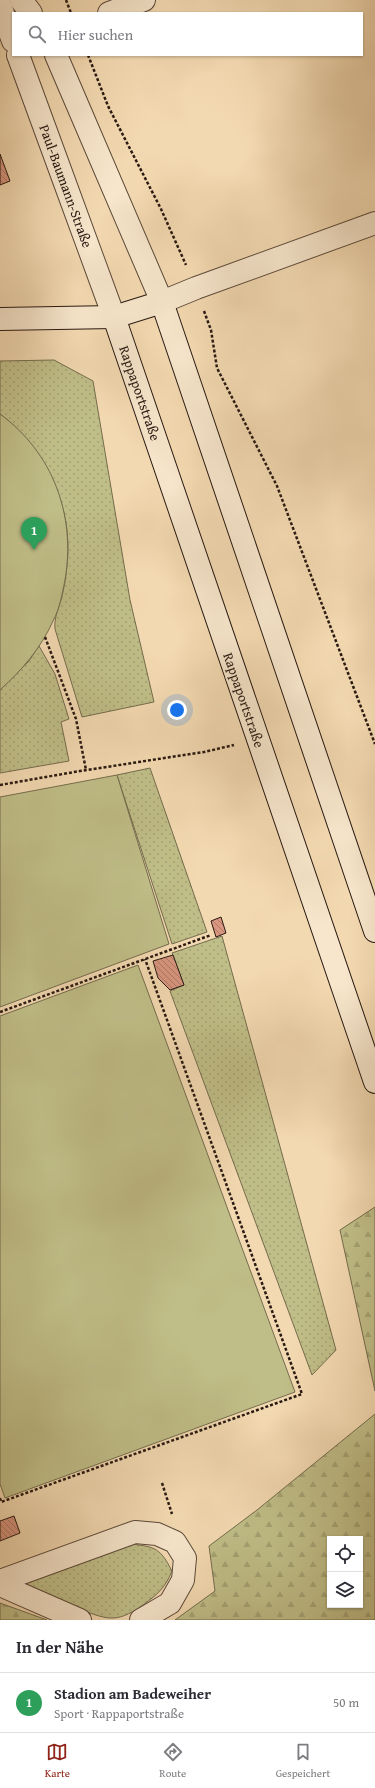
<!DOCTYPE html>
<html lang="de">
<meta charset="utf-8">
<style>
:root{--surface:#fff;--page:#f2f2f3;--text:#2b2b33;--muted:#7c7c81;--line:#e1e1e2;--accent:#8f2418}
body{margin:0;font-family:"Gentium Book Plus",serif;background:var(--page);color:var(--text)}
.controls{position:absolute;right:12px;bottom:12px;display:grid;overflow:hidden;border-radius:0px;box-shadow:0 1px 3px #0004}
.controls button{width:36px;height:36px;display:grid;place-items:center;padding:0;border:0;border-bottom:1px solid var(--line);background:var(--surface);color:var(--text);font:20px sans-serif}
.you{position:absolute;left:177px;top:710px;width:14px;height:14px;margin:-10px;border:3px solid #fff;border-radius:50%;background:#1a73e8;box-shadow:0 0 0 6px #1a73e833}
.badge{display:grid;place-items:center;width:26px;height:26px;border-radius:50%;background:var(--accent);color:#fff;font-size:13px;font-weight:700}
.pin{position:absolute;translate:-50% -33px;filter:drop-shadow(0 1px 2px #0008)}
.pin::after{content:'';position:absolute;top:21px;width:14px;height:12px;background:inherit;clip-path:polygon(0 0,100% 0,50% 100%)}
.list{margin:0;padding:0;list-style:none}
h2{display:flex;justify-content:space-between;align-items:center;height:52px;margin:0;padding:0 16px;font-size:17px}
h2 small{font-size:13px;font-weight:400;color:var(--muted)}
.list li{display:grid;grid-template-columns:26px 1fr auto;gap:12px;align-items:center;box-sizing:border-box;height:60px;padding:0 16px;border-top:1px solid var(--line)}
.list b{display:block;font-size:15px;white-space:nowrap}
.list p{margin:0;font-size:13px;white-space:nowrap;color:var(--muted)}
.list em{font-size:13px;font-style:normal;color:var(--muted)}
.icon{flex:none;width:22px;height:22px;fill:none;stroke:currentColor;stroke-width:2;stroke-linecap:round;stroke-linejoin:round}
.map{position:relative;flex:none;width:375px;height:1620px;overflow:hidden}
.search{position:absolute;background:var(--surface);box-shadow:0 1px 3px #0004;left:12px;right:12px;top:12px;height:44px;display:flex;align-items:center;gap:10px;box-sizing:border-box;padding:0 14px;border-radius:0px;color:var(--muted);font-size:15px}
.sheet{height:112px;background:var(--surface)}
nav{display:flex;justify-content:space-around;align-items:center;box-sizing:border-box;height:56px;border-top:1px solid var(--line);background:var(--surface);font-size:11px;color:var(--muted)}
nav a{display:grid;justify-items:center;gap:2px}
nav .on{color:var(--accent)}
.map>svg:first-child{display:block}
</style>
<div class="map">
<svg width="375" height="1620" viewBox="0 0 375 1620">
<defs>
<pattern id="grass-dots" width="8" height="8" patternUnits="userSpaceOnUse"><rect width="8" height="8" fill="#c0be88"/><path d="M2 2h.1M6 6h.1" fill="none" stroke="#a5a374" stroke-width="1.8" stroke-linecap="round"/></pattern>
<pattern id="forest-firs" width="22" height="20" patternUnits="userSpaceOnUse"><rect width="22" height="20" fill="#c0be88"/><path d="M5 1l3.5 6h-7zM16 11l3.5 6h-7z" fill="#a5a374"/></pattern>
<pattern id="building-back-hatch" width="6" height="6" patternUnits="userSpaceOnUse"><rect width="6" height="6" fill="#d99680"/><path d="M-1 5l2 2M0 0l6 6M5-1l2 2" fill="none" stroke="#b07a67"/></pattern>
</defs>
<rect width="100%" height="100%" fill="#f3d9b1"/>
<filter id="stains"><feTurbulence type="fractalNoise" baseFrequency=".005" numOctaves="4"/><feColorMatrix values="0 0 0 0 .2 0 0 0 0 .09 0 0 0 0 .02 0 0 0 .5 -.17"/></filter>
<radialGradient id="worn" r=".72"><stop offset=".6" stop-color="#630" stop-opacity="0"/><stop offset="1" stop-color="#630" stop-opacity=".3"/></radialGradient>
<g fill="url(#grass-dots)" stroke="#746c4d">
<path d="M54,360L93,381L130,600L154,702L82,717L55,629C54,618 58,610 61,600C64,589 66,577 67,566C74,508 46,449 0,414V361Z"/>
<path d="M39,646L55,674L69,719L61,722L69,761L0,773V690L29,661Z"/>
<path d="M150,768L207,932L172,944L117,775Z"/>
<path d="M222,936L336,1350L312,1375L170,991L184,985L172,953Z"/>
<path d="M131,1544C156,1547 160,1548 172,1571C165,1588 158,1594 143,1605C134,1611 124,1618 112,1618C94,1619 43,1592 24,1584Z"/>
</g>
<g fill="url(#forest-firs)" stroke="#746c4d" fill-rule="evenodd">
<path d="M375,1207V1391L340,1230Z"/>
<path d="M375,1414V1620H175L215,1591L209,1546L257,1510ZM330,1539H360V1605H330Z"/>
<path d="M0,1603L47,1620H0Z"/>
</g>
<g fill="#c0be88" stroke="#746c4d">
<path d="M0,414C53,453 76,515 65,580C62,594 60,608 53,621C41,648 22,670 0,690Z"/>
<path d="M117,775L169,944L0,1007V797Z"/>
<path d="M138,965L295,1392L5,1498L0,1484V1016Z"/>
</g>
<g fill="url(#building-back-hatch)" stroke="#281912">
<path d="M0,154L10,181L0,185Z"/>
<path d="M221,917L226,933L216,937L211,921Z"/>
<path d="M173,955L184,985L170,990L158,978L153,961Z"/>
<path d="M14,1516L20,1533L0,1541V1521Z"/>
</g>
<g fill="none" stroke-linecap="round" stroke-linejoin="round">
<g stroke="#5b493a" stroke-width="24">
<g id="minor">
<path d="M21,0L31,13"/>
<path d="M0,5L13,41"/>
<path d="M109,13L144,0"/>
<path d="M18,55L114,317"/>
<path d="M56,55L162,302"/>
<path d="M0,1581L135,1532L157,1534L175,1542L185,1558L183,1580L170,1603L141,1620"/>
<path d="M0,1585L80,1620"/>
</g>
</g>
<g stroke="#5b493a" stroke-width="24">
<path id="tertiary" d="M162,302L196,288L375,223"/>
</g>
<g stroke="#281912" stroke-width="24">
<g id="secondary">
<path d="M114,317L375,1082"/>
<path d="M0,319L114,317L162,302L375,931"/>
</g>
</g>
<g stroke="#281912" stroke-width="2.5" stroke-dasharray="3 2" stroke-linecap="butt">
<path d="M66,0L71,13"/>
<path d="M88,55L108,106L161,209L186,265"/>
<path d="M204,311L211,330L217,368L277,486L375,744"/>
<path d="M45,637L76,719L86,770"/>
<path d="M0,785L80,771L204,752L234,745"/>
<path d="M0,1012L211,935"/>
<path d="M162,1483L172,1514"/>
<path d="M0,1498L1,1502L302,1394L145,959"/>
</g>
<use href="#minor" stroke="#f7e6cc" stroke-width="22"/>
<use href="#tertiary" stroke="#f7e6cc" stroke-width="22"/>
<use href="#secondary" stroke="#f7e6cc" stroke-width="22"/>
</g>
<g text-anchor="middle" stroke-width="3.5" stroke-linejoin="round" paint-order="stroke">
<g font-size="14" fill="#281912" stroke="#f7e6cc">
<text transform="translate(66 186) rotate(70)" y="5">Paul-Baumann-Straße</text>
<text transform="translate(140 393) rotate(71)" y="5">Rappaportstraße</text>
<text transform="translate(244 700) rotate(71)" y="5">Rappaportstraße</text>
</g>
</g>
<rect width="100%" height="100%" filter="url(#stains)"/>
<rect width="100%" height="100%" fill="url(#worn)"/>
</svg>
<div class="controls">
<button><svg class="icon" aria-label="locate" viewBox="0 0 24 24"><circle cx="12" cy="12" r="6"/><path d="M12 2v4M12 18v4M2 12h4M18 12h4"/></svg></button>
<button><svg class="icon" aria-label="layers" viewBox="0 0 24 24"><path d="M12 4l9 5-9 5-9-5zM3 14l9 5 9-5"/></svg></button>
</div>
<div class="you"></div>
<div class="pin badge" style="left:34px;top:550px;background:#2e9e5b">1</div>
<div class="search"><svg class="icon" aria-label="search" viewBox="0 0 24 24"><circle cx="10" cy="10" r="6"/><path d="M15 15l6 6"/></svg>Hier suchen</div>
</div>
<section class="sheet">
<h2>In der Nähe<small></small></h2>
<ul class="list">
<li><span class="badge" style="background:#2e9e5b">1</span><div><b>Stadion am Badeweiher</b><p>Sport · Rappaportstraße</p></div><em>50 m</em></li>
</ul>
</section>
<nav>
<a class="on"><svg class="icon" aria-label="map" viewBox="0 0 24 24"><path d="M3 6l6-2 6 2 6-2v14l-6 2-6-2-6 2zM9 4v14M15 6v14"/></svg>Karte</a>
<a><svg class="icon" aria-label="directions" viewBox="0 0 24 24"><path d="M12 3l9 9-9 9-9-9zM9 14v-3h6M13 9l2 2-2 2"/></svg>Route</a>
<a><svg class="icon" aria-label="saved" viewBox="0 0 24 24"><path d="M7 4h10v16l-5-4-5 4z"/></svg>Gespeichert</a>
</nav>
